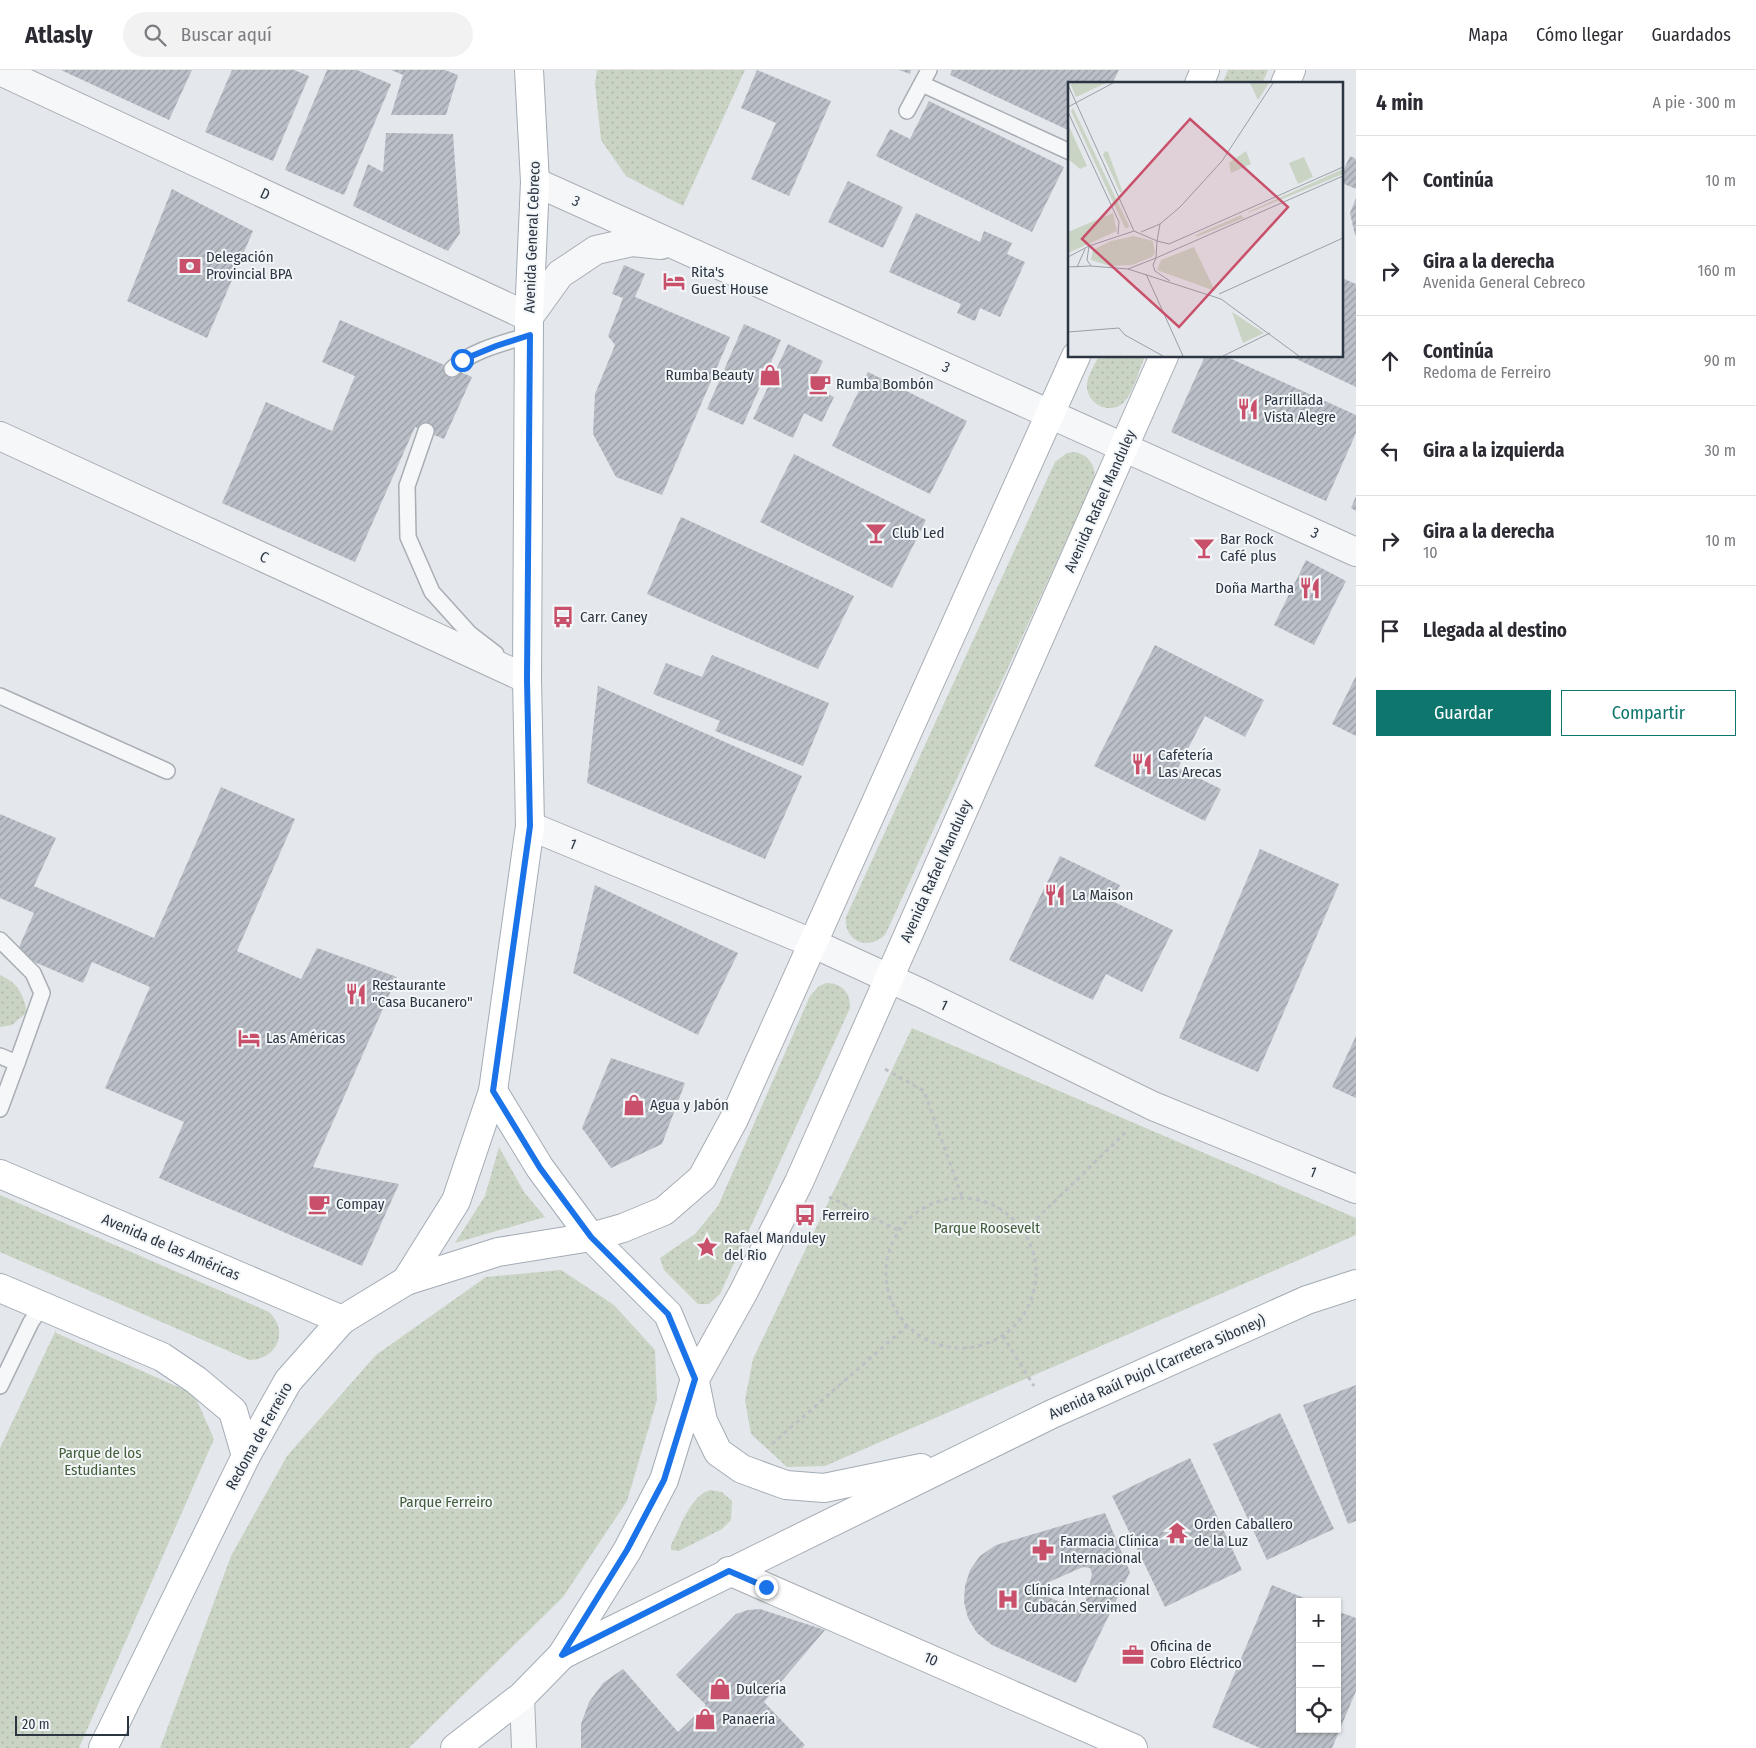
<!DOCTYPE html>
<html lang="es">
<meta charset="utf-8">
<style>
:root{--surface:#fff;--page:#f2f2f3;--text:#2b2b33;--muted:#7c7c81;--line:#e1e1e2;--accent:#0f766e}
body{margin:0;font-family:"Fira Sans Condensed",sans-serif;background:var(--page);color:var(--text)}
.controls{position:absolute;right:15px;bottom:15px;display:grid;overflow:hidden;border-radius:0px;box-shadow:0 1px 4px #0004}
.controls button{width:45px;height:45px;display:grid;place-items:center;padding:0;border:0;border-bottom:1px solid var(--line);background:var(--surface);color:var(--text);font:25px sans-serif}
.scale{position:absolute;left:15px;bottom:12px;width:114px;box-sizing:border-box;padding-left:5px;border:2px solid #2c3643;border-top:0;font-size:14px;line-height:18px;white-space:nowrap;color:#2c3643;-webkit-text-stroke:4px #f3f6f8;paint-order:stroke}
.stop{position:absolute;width:15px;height:15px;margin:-11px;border:4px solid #1a73e8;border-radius:50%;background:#fff}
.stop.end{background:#1a73e8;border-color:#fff;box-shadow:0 1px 5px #0008}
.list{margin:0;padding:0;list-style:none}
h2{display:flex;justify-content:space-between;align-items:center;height:65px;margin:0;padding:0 20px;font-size:21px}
h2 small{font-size:16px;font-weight:400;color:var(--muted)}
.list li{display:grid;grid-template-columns:32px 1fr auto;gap:15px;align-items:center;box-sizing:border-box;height:90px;padding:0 20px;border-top:1px solid var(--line)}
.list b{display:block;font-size:19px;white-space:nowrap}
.list p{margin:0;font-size:16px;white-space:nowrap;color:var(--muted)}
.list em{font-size:16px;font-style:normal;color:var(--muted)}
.actions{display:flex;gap:10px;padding:15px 20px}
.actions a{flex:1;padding:11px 0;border:1px solid var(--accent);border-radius:0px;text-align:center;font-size:18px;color:var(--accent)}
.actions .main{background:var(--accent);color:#fff}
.icon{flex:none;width:28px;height:28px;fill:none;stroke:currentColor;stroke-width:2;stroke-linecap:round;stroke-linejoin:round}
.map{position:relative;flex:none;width:1356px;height:1678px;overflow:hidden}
header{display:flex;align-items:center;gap:30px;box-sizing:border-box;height:70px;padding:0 25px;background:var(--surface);border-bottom:1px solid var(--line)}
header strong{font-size:24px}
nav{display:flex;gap:28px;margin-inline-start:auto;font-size:18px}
.search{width:350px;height:45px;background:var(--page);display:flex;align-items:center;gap:12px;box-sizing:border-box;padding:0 18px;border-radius:28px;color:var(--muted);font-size:19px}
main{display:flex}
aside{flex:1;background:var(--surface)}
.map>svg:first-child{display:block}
</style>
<header>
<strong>Atlasly</strong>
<div class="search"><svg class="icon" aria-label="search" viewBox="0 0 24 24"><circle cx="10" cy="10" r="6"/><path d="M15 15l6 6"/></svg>Buscar aquí</div>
<nav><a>Mapa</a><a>Cómo llegar</a><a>Guardados</a></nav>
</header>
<main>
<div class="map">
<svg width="1356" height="1678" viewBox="0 0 1356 1678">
<defs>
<pattern id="grass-dots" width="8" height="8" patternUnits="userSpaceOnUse" patternTransform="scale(1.25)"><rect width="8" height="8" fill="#cad4c5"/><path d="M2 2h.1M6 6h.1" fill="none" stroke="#aeb7aa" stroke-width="1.8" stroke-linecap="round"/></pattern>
<pattern id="building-hatch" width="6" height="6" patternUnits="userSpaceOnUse" patternTransform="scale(1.25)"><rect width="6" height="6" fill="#bbc0c8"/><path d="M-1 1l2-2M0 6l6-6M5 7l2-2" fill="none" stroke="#989da4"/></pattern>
</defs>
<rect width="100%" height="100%" fill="#e4e7eb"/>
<g fill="url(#grass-dots)">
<path d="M597,0H745L683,136L626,106L601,70L595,14Z"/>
<path d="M1228,0H1268L1262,14H1222Z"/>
<path d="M1099,286H1145C1139,300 1134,321 1124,332C1112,345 1089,336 1087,318C1086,308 1094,296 1099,286Z"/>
<path d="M1075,382C1088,385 1095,394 1095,408L886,863C871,882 843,872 846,847L1055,392L1067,383Z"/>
<path d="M0,905C18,913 23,924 27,942L12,955L0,957Z"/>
<path d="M826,913C841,913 851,922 850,938L720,1224L709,1234H698L664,1200L660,1188L695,1164L718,1136L810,926L819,916Z"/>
<path d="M912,958L1356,1148V1165L825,1396L787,1397L751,1364L745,1330L753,1289Z"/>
<path d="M499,1077L524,1122L545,1147L455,1173L485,1126Z"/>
<path d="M0,1125L269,1242C290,1262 276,1290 249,1290L0,1182Z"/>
<path d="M561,1200L614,1235L655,1280L657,1330L627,1431L563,1527L409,1678H160L231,1486L287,1386L376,1285L486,1207Z"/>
<path d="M56,1260V1263L194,1324L214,1369L79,1678H0V1378Z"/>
<path d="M710,1420L722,1422L732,1431L731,1450L722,1459L679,1481L671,1480V1475C680,1458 690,1426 710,1420Z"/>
</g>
<g fill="url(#building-hatch)" fill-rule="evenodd">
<path d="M61,0H192L169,50Z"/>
<path d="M232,0H294L309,6L273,91L205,62Z"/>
<path d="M327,0H357L391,14L344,125L285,100Z"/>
<path d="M391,0H445L458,5L446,45H391L403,5Z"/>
<path d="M757,0L831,31L789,126L751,109L776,53L741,38Z"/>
<path d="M899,0H911L910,4Z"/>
<path d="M952,0H1119L1112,14H1070V61L950,5Z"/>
<path d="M929,31L1064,97L1032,162L876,86L890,59L910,69Z"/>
<path d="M386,63L453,64L460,163L448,181L353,136L368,94L383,102Z"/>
<path d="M1350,86L1356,89V119L1342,113V104Z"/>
<path d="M848,111L903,137L883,178L828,152Z"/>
<path d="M172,119L253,161L207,268L127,231Z"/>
<path d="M1356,128V165H1355L1350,143Z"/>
<path d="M916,143L980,172L984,161L1012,173L1007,184L1025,192L1000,247L980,238L975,251L957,243L961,234L889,202Z"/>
<path d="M624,195L645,204L635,227L730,267L662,425L616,407L593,364L595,324L615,275L608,266L623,228L612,224Z"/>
<path d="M1342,208L1356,214V317L1290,286H1342Z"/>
<path d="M340,250L472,307L444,369L415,357L355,492L222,433L266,332L332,361L355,306L322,292Z"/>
<path d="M744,254L781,270L743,355L707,339Z"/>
<path d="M788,274L823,291L811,316L834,327L822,352L804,343L793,368L753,349Z"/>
<path d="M1205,286H1225L1356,345V363L1326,431L1171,362Z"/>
<path d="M868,302L967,351L930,424L832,376Z"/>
<path d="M794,384L926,450L892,518L760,452Z"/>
<path d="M1356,426V441L1351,438Z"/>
<path d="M681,447L854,526L818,599L647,524Z"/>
<path d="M1306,490L1346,511L1314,575L1274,555Z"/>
<path d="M1155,575L1264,630L1245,667L1205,646L1178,698L1221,719L1205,751L1094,696Z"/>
<path d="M712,585L829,633L803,696L715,661L720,651L653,624L666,593L702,607Z"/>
<path d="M1356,606V666L1332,654Z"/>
<path d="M598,616L802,706L765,789L587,713Z"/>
<path d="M221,717L295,749L237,881L301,909L317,878L397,907L313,1097L399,1114L362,1196L159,1108L184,1052L105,1018L150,917L92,892L83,913L16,884L34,843L0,828V744L56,768L34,816L154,868Z"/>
<path d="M1260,779L1339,814L1258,1002L1179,968Z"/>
<path d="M1060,786L1120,815L1112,831L1173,860L1142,922L1106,904L1093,930L1009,890Z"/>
<path d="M595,815L738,883L698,965L573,903Z"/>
<path d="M1356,966V1028L1332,1017Z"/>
<path d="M611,988L685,1013L662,1074L611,1098L582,1058Z"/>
<path d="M1356,1315V1451L1348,1454L1303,1335Z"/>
<path d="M1280,1343L1334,1459L1267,1490L1213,1374Z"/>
<path d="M1190,1388L1242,1500L1165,1537L1112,1426Z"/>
<path d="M1105,1443L1130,1502L1076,1613L992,1575L977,1563L968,1548L964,1532L965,1516L970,1500L980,1486L996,1475ZM1083,1497L1090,1498L1092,1504L1083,1542L1044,1525L1042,1518L1049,1512Z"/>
<path d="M1272,1515L1314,1532H1300V1659H1337V1541L1356,1548V1621L1332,1678H1260L1212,1657Z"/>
<path d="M760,1539L825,1560L764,1632L805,1675L802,1678H581V1654L589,1632L603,1613L623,1599L678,1662L706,1635L676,1605L736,1544L748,1540Z"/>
</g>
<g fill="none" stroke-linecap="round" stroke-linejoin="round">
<g stroke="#a9aeb5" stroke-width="18">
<g id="service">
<path d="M922,14L1070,82"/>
<path d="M907,41L929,0"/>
<path d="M452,299C472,280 503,273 530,265"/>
<path d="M426,361L407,416L408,467L432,522L470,564L496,584"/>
<path d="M0,626L167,701"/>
<path d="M0,870L33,903L42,923L17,993L0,986"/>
<path d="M0,1039L17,993"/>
<path d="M0,1316L31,1252L42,1236"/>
</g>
</g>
<g stroke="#a9aeb5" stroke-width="26">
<path id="pedestrian" d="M522,1626L524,1678"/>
</g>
<g stroke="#a9aeb5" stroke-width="30">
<g id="minor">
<path d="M0,1L529,247L560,204L596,180L632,172L661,175"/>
<path d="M535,112L1356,482"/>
<path d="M0,366L527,609"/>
<path d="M530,756L812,873L921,923L1153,1036L1356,1119"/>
</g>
</g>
<g stroke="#a9aeb5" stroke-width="30">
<g id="secondary">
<path d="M1199,14L1205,0"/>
<path d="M1285,14L1291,0"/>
<path d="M591,1167L623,1158L664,1141L702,1108L734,1049L1076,286"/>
<path d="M695,1309L743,1223L799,1112L1164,286"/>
<path d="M729,1501L1133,1678"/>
</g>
</g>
<g stroke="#a3acb6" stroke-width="30">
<g id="primary">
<path d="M493,1021L540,1098L591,1167"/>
<path d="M0,1104L342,1250"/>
<path d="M406,1211L456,1131L493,1021L530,756L527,609L529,247L535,112L529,0"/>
<path d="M0,1218L162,1287L196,1310L233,1341L246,1386"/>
<path d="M695,1312L703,1351L718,1382L742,1399L786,1415L824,1418L921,1398"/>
<path d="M562,1585L1052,1344L1307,1230L1356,1214"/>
<path d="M103,1678L246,1386L288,1311L342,1250L406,1211L498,1182L591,1167L668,1244L695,1309L664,1410L627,1481L562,1585L522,1626L455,1678"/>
</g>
</g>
<g stroke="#bdc1c6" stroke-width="3" stroke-dasharray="4 4" stroke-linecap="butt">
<path d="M885,999L924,1021L962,1127"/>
<path d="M829,1127L898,1160"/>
<circle cx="961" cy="1203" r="75"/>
<path d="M1025,1160L1128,1060"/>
<path d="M1003,1266L1034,1316"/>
<path d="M772,1374L907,1256"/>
</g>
<use href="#service" stroke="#f6f7f9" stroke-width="15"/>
<use href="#pedestrian" stroke="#f6f7f9" stroke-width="24"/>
<use href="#minor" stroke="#f6f7f9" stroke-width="28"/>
<use href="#secondary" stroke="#fff" stroke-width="28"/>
<use href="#primary" stroke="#fff" stroke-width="28"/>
</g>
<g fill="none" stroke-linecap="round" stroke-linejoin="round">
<path stroke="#1a73e8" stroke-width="6" d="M462,290L496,276L530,265L527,609L530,756L493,1021L540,1098L591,1167L668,1244L695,1309L664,1410L627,1480L562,1585L729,1501L766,1517"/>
</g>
<defs>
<g id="bank-bare" transform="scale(1.725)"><path d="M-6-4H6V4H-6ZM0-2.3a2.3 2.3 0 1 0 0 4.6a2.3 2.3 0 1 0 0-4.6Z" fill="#c9506a" stroke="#f3f6f8" stroke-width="2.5" paint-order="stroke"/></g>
<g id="hotel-bare" transform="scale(1.725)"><path d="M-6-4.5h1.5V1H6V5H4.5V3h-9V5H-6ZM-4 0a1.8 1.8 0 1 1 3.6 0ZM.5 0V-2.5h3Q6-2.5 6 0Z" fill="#c9506a" stroke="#f3f6f8" stroke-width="2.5" paint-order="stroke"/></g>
<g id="shop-bare" transform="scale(1.725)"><path d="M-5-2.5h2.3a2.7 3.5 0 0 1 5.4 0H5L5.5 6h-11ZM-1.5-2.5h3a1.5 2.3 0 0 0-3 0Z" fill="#c9506a" stroke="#f3f6f8" stroke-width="2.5" paint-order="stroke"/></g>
<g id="cafe-bare" transform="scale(1.725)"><path d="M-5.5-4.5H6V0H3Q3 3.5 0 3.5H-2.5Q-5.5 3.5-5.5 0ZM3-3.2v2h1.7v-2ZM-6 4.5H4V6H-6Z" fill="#c9506a" stroke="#f3f6f8" stroke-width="2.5" paint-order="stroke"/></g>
<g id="restaurant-bare" transform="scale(1.725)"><path d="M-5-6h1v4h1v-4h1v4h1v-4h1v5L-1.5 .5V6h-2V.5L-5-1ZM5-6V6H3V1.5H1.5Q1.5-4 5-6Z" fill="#c9506a" stroke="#f3f6f8" stroke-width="2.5" paint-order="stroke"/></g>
<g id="bar-bare" transform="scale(1.725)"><path d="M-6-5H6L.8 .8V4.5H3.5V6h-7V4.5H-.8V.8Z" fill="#c9506a" stroke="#f3f6f8" stroke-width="2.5" paint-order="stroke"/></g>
<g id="bus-bare" transform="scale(1.725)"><path d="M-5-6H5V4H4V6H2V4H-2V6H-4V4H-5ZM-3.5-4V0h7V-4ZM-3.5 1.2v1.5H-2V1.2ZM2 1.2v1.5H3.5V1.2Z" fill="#c9506a" stroke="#f3f6f8" stroke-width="2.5" paint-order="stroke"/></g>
<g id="sight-bare" transform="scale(1.725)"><path d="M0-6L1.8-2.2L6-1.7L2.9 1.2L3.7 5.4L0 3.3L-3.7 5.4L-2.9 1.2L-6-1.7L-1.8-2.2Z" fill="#c9506a" stroke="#f3f6f8" stroke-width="2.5" paint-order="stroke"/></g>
<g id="temple-bare" transform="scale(1.725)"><path d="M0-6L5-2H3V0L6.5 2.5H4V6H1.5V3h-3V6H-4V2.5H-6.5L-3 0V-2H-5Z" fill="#c9506a" stroke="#f3f6f8" stroke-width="2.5" paint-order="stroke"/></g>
<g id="pharmacy-bare" transform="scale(1.725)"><path d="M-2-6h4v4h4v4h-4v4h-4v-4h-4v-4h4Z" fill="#c9506a" stroke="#f3f6f8" stroke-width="2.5" paint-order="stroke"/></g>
<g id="hospital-bare" transform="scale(1.725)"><path d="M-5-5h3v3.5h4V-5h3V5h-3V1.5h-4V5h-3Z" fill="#c9506a" stroke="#f3f6f8" stroke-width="2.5" paint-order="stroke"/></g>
<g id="office-bare" transform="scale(1.725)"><path d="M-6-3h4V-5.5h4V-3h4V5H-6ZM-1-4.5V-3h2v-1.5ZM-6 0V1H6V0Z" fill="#c9506a" stroke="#f3f6f8" stroke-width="2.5" paint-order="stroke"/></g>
</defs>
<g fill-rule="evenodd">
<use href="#bank-bare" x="190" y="196"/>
<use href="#hotel-bare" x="674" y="211"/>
<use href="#shop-bare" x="770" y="305"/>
<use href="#cafe-bare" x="820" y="314"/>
<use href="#restaurant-bare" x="1248" y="339"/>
<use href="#bar-bare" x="876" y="463"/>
<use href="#bar-bare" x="1204" y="478"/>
<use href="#restaurant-bare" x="1310" y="518"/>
<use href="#bus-bare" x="563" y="547"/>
<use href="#restaurant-bare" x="1142" y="694"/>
<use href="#restaurant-bare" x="1055" y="825"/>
<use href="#restaurant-bare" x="356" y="924"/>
<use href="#hotel-bare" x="249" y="968"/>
<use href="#shop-bare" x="634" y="1035"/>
<use href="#cafe-bare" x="319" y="1134"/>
<use href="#bus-bare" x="805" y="1145"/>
<use href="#sight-bare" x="707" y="1177"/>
<use href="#temple-bare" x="1177" y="1463"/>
<use href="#pharmacy-bare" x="1043" y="1480"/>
<use href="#hospital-bare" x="1008" y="1529"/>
<use href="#office-bare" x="1133" y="1585"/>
<use href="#shop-bare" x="720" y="1619"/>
<use href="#shop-bare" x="705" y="1649"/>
</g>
<g text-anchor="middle" stroke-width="4" stroke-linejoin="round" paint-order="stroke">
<g font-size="15" fill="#2c3643" stroke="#f3f6f8">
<text transform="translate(265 124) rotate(25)" y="5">D</text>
<text transform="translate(576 131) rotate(24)" y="5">3</text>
<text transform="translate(532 167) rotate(-88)" y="5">Avenida General Cebreco</text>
<text transform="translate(946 297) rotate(24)" y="5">3</text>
<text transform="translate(1100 431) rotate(-66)" y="5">Avenida Rafael Manduley</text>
<text transform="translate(1315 463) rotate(25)" y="5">3</text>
<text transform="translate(264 487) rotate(25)" y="5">C</text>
<text transform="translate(573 774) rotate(23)" y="5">1</text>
<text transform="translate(936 801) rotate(-66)" y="5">Avenida Rafael Manduley</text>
<text transform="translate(944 935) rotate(26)" y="5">1</text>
<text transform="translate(1313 1102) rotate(22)" y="5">1</text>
<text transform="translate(171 1177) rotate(23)" y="5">Avenida de las Américas</text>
<text transform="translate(1157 1297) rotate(-24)" y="5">Avenida Raúl Pujol (Carretera Siboney)</text>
<text transform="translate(259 1366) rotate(-61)" y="5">Redoma de Ferreiro</text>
<text transform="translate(931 1589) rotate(24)" y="5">10</text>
</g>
<g font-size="15" fill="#2c3643" stroke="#f3f6f8" text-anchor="start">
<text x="206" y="192">Delegación<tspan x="206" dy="17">Provincial BPA</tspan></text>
<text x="691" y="207">Rita's<tspan x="691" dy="17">Guest House</tspan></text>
<text x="754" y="310" text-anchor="end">Rumba Beauty</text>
<text x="836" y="319">Rumba Bombón</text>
<text x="1264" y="335">Parrillada<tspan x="1264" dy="17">Vista Alegre</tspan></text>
<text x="892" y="468">Club Led</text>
<text x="1220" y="474">Bar Rock<tspan x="1220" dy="17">Café plus</tspan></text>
<text x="1294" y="523" text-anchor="end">Doña Martha</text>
<text x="580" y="552">Carr. Caney</text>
<text x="1158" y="690">Cafetería<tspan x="1158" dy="17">Las Arecas</tspan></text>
<text x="1072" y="830">La Maison</text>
<text x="372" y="920">Restaurante<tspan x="372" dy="17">"Casa Bucanero"</tspan></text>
<text x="266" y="973">Las Américas</text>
<text x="650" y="1040">Agua y Jabón</text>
<text x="336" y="1139">Compay</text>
<text x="822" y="1150">Ferreiro</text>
<text x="724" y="1173">Rafael Manduley<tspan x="724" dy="17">del Rio</tspan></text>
<text x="1194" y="1459">Orden Caballero<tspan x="1194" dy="17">de la Luz</tspan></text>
<text x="1060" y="1476">Farmacia Clínica<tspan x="1060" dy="17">Internacional</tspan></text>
<text x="1024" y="1525">Clínica Internacional<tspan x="1024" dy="17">Cubacán Servimed</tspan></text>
<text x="1150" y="1581">Oficina de<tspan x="1150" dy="17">Cobro Eléctrico</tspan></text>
<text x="736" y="1624">Dulcería</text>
<text x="722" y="1654">Panaería</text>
</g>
<g font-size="15" fill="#435e3a" stroke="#f3f6f8">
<text x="987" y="1163">Parque Roosevelt</text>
<text x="100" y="1388">Parque de los<tspan x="100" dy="17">Estudiantes</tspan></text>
<text x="446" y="1437">Parque Ferreiro</text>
</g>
</g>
<g transform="translate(1068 12)">
<rect width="275" height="275" fill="#e4e7eb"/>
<path d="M2,1H38L8,15ZM182,1H201L190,18ZM5,26L61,144L60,146H57L3,29ZM0,42L19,84L12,87L0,77ZM37,69L40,70L55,111L52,110L35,73ZM178,69L183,82L163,91L161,81ZM236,75L245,95L230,102L221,81ZM275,87V92L180,131V130ZM45,131L49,149L0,171V150ZM173,133L176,136L128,155V153ZM66,154L85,159L87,171L84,175L64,183L42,184L23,178L25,168L43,159ZM126,165L147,209L89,188L93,178ZM164,230L196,251L175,261Z" fill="#cad4c5"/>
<path fill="none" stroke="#9aa0a8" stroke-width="1" d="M0,3L66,149M0,25L45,1M0,30L51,140L50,152M92,142L89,159L101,162L275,85M66,149L89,159L88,176L60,187L23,184L19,178L21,164ZM73,150L92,142L112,125L154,79L205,1M0,175L21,164M0,185L23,184M9,185L17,167M60,187L153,217L231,274M78,192L115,274M102,199L87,189L85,183L88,176L275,94M151,212L275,156M0,250L51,246L57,253L95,274M155,274L202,251"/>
<path fill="#c9506a" fill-opacity="0.15" stroke="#c9506a" stroke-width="2.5" d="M122,37L220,125L111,245L14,157Z"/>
<rect width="275" height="275" fill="none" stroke="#2c3643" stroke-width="2.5"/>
</g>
</svg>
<div class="controls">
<button>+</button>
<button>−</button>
<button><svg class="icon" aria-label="locate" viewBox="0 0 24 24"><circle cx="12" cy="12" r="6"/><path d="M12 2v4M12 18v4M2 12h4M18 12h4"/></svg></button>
</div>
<div class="scale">20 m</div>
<div class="stop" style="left:462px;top:290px"></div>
<div class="stop end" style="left:766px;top:1517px"></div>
</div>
<aside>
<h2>4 min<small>A pie · 300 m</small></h2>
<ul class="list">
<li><svg class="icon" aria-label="ahead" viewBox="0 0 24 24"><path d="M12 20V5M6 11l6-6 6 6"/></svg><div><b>Continúa</b></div><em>10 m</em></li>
<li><svg class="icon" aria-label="right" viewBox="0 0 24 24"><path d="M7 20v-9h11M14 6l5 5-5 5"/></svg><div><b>Gira a la derecha</b><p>Avenida General Cebreco</p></div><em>160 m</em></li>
<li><svg class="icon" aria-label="ahead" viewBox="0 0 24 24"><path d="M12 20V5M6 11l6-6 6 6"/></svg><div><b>Continúa</b><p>Redoma de Ferreiro</p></div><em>90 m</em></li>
<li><svg class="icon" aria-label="left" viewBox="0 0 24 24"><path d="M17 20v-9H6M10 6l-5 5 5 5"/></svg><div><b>Gira a la izquierda</b></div><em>30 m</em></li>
<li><svg class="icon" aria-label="right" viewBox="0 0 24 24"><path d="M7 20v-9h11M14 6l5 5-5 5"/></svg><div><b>Gira a la derecha</b><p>10</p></div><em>10 m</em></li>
<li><svg class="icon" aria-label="arrive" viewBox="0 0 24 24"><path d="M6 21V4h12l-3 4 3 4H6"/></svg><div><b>Llegada al destino</b></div></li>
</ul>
<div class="actions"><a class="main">Guardar</a><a>Compartir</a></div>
</aside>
</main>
